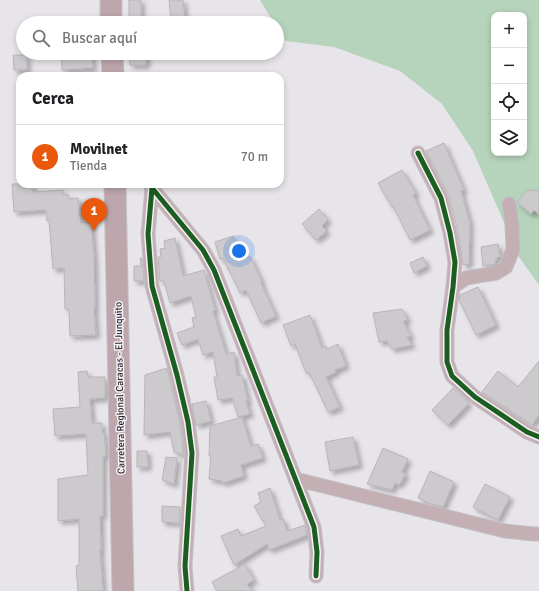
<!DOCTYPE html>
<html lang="es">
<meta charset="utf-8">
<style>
:root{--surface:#fff;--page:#f2f2f2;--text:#202124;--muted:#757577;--line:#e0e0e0;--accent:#ea580c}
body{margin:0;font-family:Signika,sans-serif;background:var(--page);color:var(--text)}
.controls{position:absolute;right:12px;top:12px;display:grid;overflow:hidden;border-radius:8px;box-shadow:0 2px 6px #0003}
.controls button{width:36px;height:36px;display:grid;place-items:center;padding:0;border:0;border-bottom:1px solid var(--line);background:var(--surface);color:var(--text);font:20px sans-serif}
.you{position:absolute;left:239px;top:251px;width:14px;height:14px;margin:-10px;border:3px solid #fff;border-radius:50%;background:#1a73e8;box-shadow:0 0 0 6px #1a73e833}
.badge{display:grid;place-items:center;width:26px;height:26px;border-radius:50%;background:var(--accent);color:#fff;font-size:13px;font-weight:700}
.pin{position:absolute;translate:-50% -33px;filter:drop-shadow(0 1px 2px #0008)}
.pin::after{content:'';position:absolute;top:21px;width:14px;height:12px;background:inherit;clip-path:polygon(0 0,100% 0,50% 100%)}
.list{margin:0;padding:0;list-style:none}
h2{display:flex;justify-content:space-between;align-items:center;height:52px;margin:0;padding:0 16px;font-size:17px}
h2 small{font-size:13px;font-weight:400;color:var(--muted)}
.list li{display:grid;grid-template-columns:26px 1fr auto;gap:12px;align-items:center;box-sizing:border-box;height:64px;padding:0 16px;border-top:1px solid var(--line)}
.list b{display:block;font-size:15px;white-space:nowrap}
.list p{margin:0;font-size:13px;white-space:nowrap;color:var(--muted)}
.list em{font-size:13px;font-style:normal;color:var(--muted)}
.icon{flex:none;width:22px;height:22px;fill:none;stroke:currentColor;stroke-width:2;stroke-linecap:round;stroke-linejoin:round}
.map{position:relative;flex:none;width:539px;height:591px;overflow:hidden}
.search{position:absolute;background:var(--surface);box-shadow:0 2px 6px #0003;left:16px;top:16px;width:268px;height:44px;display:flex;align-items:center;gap:10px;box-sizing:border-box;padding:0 14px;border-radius:22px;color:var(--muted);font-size:15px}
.panel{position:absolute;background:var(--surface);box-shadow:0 2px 6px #0003;left:16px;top:72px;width:268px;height:116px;border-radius:12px}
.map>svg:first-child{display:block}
</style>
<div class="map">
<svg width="539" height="591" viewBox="0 0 539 591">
<defs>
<filter id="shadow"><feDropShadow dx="3.5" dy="3.5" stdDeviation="2" flood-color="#0004"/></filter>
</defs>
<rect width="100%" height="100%" fill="#e8e5ea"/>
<path fill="#b6d3bb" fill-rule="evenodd" d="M260,0H539V285L519,257L473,151L442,104L400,71L334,47L286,41L277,27V23H274ZM494,15H524V153H494Z"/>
<g fill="#cccacd" stroke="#b8b5b9" filter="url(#shadow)">
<rect x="129" y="0" width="12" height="23"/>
<path d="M169,0H183L185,19L171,20Z"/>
<path d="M61,53H91V56H92L93,68L62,70Z"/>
<path d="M129,53H147L146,65H130Z"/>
<path d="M13,55H27V70H14Z"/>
<path d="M444,143L464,190L461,191L470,223L469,264L463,265L458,231L449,196L426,151Z"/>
<path d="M402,170L416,193L413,195L430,230L410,240L393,206L392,207L378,183Z"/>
<path d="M12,184H33V192L63,190V195H68L69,199L78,198L81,223L91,222L94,256L95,308H94L96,335L70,336L69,309H65L64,268L53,269L49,220L47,221L46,210L14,212Z"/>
<path d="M527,190L539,191V215L534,210L531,214L517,202Z"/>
<path d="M319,209L328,220L322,226L327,231L316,240L302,224Z"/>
<path d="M233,236L241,261L250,256L262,282L261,283L276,316L261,323L246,290L240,293L223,258L220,259L215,242Z"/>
<path d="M175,238L183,276L204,270L215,310L213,311L226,354L234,352L237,376L242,375L248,401H246L250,414L238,417L232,398L218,400L214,377H217L213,352L203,355L198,339L182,345L177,333L194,327L192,318L196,317L191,296L170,303L164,281H160L158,257H161L160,249L165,248L164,241Z"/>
<path d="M498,244L500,257L496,258L495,264L483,266L481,247Z"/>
<path d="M423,257L427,266L414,273L410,263Z"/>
<path d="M140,258H142L144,281H134V266H141Z"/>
<path d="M478,287L496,325L476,335L459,300L460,295Z"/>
<path d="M402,309L408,320L403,321L411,336L407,337L412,345L392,349L387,341L379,342L373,313Z"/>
<path d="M310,315L322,348L326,346L327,349L338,344L346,366L335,370L336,372L326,377L340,407L328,412L309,372L306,373L295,344L291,346L283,325Z"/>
<path d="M539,361V415L532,425L482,392L498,371L518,387Z"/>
<path d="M167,368L180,423L184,455L174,452L170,432L144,435L145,375Z"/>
<path d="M87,371L88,377H105V398L90,399L92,423H102V433H104L106,456H103V516H100L101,550H100L103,591H78L76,566L79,565V519L58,521V479L88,475L86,434L55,436L53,409L80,407L78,372Z"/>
<path d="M453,388L469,403L448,425L432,410Z"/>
<path d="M206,401L211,421L196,425L192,404Z"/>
<path d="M242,417L251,446L258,444L263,458L241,465L244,476L223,483L222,481L209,479L211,456H209L210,426Z"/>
<path d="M353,437L359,465L330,471L325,442Z"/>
<path d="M383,448L408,459L402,472L406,474L399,485L395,483L392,490L367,484Z"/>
<path d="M137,451H147L148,467H137Z"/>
<path d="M166,457L177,458L174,484L162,480Z"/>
<path d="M430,471L454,482L443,507L431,504L418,498Z"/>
<path d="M485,484L510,497L498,520L473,507Z"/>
<path d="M270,488L280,520L283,519L287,531L305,525L307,535L269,550L267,544L234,565L221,536L238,529L241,536L266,526L254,506L261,502L258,493Z"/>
<path d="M162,506L180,507V523L162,522Z"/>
<path d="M245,564L254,580L247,584L253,591H217L212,582Z"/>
</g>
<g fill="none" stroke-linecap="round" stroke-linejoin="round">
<g stroke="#c2c0c3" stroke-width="15">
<g id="street">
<path d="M418,153L441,198L450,233L455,262L453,287L447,330V362L452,376L475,397L527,432L539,437"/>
<path d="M150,185L152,188L148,234L152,286L177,375L188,422L192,453L185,566L187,591"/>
<path d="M152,188L203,250L214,270L314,527L317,552L316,576"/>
<path d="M453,287L466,278L496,273L506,267L513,249L512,225L509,204"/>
<path d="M295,479L505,531L533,534H539"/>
</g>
</g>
<g stroke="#c2c0c3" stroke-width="23">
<g id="primary">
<path d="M111,0V23"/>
<path d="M112,53L113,76"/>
<path d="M115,184L123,591"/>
</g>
</g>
<use href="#street" stroke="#c4b0b4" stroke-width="13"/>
<use href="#primary" stroke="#bda7ac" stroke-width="21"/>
<g stroke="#f6f1f8" stroke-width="8">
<g id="cycleway">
<path d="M418,153L441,198L450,233L455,262L453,287L447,330V362L452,376L475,397L527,432L539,437"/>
<path d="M150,185L152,188L148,234L152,286L177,375L188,422L192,453L185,566L187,591"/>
<path d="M152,188L203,250L214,270L314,527L317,552L316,576"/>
</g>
</g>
<use href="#cycleway" stroke="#1b5e20" stroke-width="5"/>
</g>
<g text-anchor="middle" stroke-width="3" stroke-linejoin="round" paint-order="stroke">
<g font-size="10" fill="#2b292c" stroke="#f6f1f8">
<text transform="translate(119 388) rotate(-91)" y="4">Carretera Regional Caracas - El Junquito</text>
</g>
</g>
</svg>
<div class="controls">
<button>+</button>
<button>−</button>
<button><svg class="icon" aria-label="locate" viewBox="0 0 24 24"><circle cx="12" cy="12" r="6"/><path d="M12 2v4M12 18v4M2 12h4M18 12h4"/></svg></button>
<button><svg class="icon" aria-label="layers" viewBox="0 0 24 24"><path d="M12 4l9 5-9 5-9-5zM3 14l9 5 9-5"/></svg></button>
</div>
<div class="you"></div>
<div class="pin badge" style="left:94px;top:231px">1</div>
<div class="search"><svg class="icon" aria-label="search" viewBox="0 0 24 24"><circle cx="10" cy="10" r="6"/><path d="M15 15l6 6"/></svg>Buscar aquí</div>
<section class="panel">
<h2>Cerca<small></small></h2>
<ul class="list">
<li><span class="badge">1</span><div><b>Movilnet</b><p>Tienda</p></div><em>70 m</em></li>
</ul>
</section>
</div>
